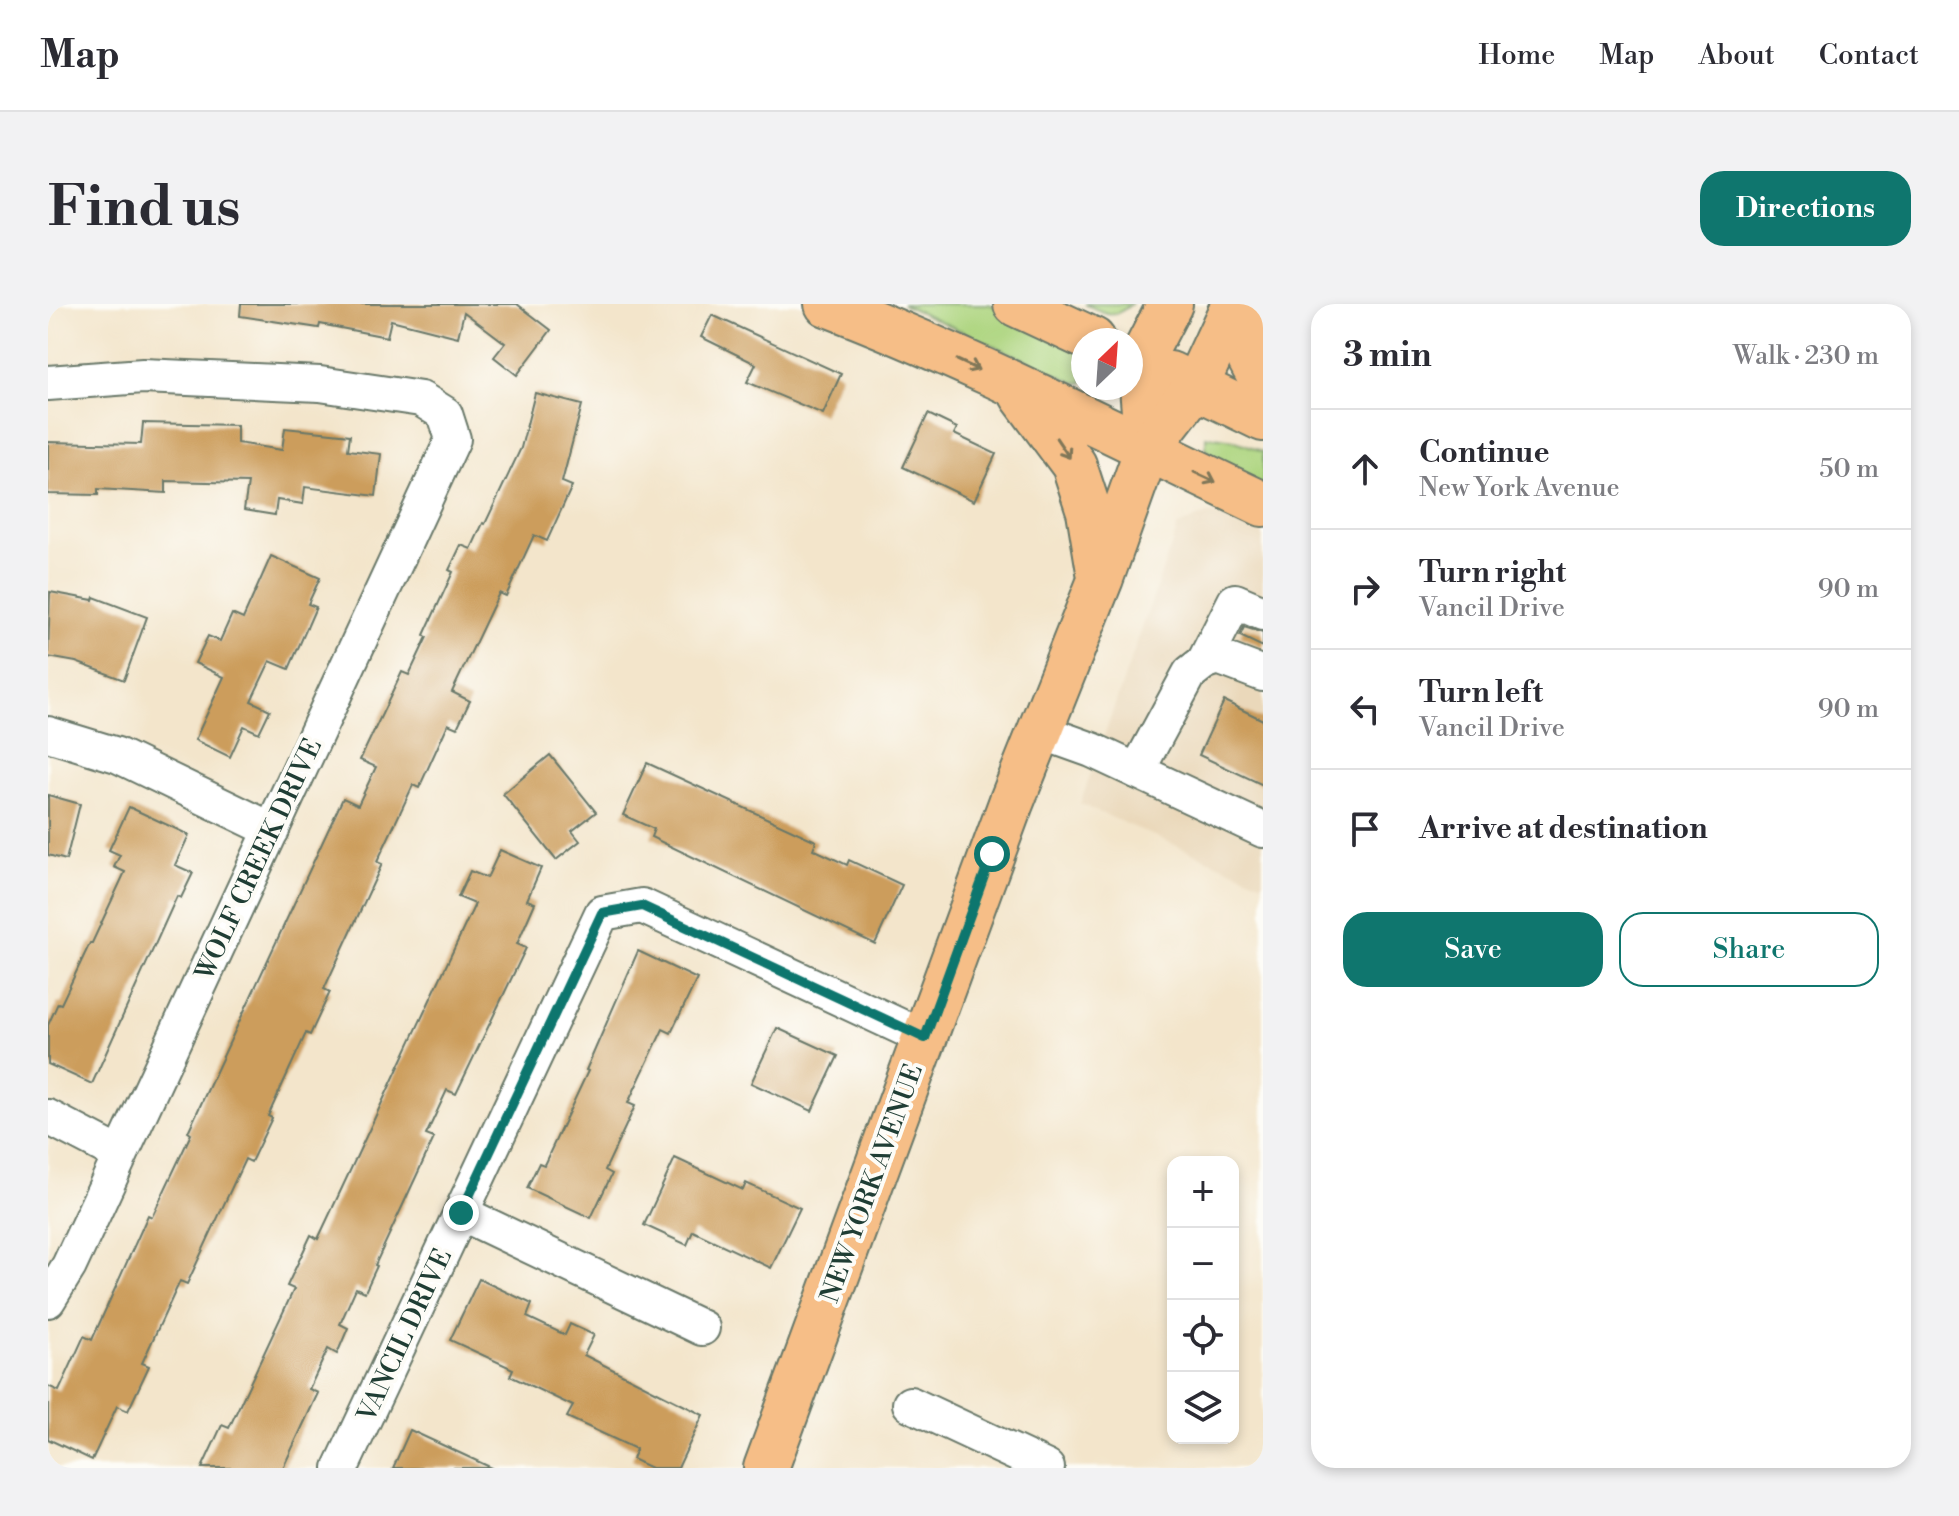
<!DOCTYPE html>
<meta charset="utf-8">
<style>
:root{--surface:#fff;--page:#f2f2f3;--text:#2b2b33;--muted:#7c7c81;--line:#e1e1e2;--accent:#0f766e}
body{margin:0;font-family:"Libre Bodoni",serif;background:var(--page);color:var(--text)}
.controls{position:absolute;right:24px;bottom:24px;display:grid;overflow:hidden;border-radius:16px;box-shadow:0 4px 12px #0003}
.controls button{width:72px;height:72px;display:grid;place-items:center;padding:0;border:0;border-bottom:2px solid var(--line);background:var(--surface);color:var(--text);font:40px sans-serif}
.compass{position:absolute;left:1023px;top:24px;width:72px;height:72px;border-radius:50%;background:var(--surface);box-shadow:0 4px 12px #0003;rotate:25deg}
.stop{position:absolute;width:24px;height:24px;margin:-18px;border:6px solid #0f766e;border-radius:50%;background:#fff}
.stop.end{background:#0f766e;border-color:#fff;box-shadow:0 2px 8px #0008}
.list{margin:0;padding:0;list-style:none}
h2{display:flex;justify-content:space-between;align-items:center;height:104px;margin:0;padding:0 32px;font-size:34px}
h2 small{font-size:26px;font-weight:400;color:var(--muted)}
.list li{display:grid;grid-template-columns:52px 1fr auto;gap:24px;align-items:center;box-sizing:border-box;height:120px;padding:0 32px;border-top:2px solid var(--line)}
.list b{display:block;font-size:30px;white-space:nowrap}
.list p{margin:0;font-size:26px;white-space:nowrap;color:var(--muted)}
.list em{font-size:26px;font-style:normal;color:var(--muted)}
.actions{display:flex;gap:16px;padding:24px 32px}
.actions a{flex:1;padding:18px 0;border:2px solid var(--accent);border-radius:24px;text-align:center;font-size:28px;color:var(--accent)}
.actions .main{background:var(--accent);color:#fff}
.icon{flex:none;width:44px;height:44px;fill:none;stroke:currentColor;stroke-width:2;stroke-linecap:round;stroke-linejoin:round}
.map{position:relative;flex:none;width:1215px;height:1164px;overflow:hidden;border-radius:24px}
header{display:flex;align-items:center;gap:48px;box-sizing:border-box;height:112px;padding:0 40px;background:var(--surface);border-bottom:2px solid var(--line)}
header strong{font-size:38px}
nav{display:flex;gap:44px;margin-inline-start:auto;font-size:28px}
.intro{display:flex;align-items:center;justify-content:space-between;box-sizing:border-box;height:192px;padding:0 48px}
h1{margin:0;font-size:56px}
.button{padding:20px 36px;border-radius:24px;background:var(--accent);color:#fff;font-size:28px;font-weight:700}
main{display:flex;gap:48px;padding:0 48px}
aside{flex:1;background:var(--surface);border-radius:24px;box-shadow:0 4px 12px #0003}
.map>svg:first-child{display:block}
</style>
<header>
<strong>Map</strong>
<nav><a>Home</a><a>Map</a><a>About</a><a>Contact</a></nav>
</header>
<div class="intro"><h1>Find us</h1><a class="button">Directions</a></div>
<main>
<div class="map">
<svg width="1215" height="1164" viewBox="0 0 1215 1164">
<rect width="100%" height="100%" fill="#fdfcf7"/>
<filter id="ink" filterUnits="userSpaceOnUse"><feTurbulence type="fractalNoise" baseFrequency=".0125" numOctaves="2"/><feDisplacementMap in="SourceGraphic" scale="16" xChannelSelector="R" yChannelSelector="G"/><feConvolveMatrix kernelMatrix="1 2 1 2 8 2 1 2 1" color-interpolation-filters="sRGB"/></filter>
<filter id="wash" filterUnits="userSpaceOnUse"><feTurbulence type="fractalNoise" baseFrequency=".006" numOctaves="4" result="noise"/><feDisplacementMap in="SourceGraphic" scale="32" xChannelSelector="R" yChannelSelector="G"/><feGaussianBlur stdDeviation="1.8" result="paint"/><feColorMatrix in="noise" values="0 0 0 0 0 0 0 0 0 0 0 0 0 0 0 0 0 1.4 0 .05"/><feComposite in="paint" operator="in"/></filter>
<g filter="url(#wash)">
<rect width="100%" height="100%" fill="#f3e5cb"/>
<path fill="#ead8ba" d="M1182,208L1215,218V579L1032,500L1130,222L1159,210Z"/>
<g fill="#aed580" stroke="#66895a" stroke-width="2">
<path d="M854,0H941L1035,45V79L1026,78Z"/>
<path d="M1037,0H1083C1066,16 1056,9 1037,0Z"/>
<path d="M1158,133C1180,133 1196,139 1215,148V185L1168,157L1158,145Z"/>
</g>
<g id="blocks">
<g fill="#cc9d5c">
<path d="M193,0H469L503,26L469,71L446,53L457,39L416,8L410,33L343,16L339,33L272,20L271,24L192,12Z"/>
<path d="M664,11L793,70L775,110L699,78L708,60L653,33Z"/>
<path d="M487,89L534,101L514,178L524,182L499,237L486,231L458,292L451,289L404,388L422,397L409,424L400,420L371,484L365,481L329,558L334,560L276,685L282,688L262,731L258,729L220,812L224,814L203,858L197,855L139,980L132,977L94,1059L101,1062L80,1107L69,1102L44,1156L0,1135V1082L11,1087L36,1032L44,1036L100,911L104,913L143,830L140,828L295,494L310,501L328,463L312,456L354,368L361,371L379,333L376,331L405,268L401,266L413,241L423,245L435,219L437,220L473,144Z"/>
<path d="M880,110L909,124L906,130L948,150L926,197L855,163Z"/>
<path d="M95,119L189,121V139L234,146L237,124L302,131L300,146L333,150L328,192L257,183L255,200L229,196L227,211L196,206L200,179L118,177V189L50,185V191L0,190V138L93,140Z"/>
<path d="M223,252L272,274L260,300L268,303L241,365L222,357L203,397L222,406L211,429L196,422L182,453L147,436L176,373L147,359L160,332L172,337L184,310L195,315Z"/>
<path d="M2,288L45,296L46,293L99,313L76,376L28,358L0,353Z"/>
<path d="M1196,323L1215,329V343L1192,332Z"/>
<path d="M1176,397L1215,416V481L1151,451Z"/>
<path d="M502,451L548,508L524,527L532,537L508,556L455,490Z"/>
<path d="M599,459L768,537L765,545L799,561L801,556L854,581L827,640L603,533L606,525L575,511Z"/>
<path d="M0,491L32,500L18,556L0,551Z"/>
<path d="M81,503L141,531L127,561L145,569L133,594L129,592L44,780L0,760V721L10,699L13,700L42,639H44L77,568L66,563L72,551L61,546Z"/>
<path d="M452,546L493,564L479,596L487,599L469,640L478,644L408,790L399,786L378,831L386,834L327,961L329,962L317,988L308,984L292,1020L300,1024L289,1050L280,1045L261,1085L270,1089L235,1164H154L174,1121L181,1124L246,985L239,982L263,931L270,935L427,600L410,593L422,567L439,574Z"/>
<path d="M590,647L649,675L623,729L615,725L580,799L587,802L557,866L564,870L543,914L479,884L491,859L496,861L540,767L538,766Z"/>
<path d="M729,724L790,752L764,807L703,779Z"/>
<path d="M627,854L695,886L698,879L752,904L723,964L645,927L639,941L596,921Z"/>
<path d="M431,975L484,1000L479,1013L517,1031L522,1020L546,1031L536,1051L655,1111L630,1164H603L584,1155L588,1145L519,1113L525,1102L462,1072L465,1065L402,1036Z"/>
<path d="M362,1126L444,1164H345Z"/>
</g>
</g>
</g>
<g filter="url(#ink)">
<use href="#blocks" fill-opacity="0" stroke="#697869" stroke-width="2"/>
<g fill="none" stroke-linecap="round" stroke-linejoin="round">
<g stroke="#697869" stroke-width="38">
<g id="minor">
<path d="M0,79L95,72L272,80L373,95L397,110L405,135L21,962L0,996"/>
<path d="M1156,358L1187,297L1215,309"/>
<path d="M991,427L1044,446L1215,526"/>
<path d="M0,430L69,451L224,526"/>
<path d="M1089,467L1142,369L1156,358L1170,353L1215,370"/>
<path d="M0,813L71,850"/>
<path d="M413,909L654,1024"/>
<path d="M862,1100L999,1164"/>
<path d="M293,1164L554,609L594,602L877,734"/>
</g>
</g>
<g stroke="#697869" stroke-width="48">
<g id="major">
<path d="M779,0C928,57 1071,132 1215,200"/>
<path d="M968,0L1045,36"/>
<path d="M1191,0L1202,55L1215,80"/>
<path d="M1122,70L1215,115"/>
<path d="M974,91L1026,161L1041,207L1052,273"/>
<path d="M1099,145L1092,58L1122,0"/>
<path d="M718,1164L963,499L1053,274L1099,145L1148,82L1186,0"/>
</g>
</g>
<use href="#minor" stroke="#fff" stroke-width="34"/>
<use href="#major" stroke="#f6be87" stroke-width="44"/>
</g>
<defs><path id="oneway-shaft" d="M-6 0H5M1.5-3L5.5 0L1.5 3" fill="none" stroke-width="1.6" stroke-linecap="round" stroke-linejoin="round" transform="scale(2)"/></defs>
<g stroke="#807759">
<use href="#oneway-shaft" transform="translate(920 61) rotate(25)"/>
<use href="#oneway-shaft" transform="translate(1015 144) rotate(56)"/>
<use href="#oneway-shaft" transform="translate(1157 173) rotate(25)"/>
</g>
</g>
<g fill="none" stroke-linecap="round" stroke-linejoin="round" filter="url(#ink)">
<path stroke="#0f766e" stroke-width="10" d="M413,909L554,609L594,602L877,734L944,550"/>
</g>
<g text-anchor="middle" stroke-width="8" stroke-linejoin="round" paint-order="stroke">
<g font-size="26" fill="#1f3d34" stroke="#fdfcf7">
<text transform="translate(210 555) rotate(-65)" y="9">WOLF CREEK DRIVE</text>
<text transform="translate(823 879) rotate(-70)" y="9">NEW YORK AVENUE</text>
<text transform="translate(356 1031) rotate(-65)" y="9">VANCIL DRIVE</text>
</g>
</g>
</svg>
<div class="controls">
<button>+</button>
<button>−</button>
<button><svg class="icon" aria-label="locate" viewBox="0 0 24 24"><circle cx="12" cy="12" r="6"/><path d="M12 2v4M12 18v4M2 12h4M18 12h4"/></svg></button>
<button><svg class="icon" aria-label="layers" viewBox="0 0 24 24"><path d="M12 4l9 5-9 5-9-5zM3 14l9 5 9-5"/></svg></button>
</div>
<svg class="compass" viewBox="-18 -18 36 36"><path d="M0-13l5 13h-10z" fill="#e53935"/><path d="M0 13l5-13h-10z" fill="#7c7c81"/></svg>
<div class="stop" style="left:944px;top:550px"></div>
<div class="stop end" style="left:413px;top:909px"></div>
</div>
<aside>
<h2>3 min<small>Walk · 230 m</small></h2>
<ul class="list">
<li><svg class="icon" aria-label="ahead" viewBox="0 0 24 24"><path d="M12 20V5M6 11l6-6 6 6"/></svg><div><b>Continue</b><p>New York Avenue</p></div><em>50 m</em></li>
<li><svg class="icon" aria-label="right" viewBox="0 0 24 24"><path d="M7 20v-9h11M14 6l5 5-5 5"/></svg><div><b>Turn right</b><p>Vancil Drive</p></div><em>90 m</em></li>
<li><svg class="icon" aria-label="left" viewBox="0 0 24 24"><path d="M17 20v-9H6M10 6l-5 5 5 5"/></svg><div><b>Turn left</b><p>Vancil Drive</p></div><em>90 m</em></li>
<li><svg class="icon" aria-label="arrive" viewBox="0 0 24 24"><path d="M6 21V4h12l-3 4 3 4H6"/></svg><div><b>Arrive at destination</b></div></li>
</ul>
<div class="actions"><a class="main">Save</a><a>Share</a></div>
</aside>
</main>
